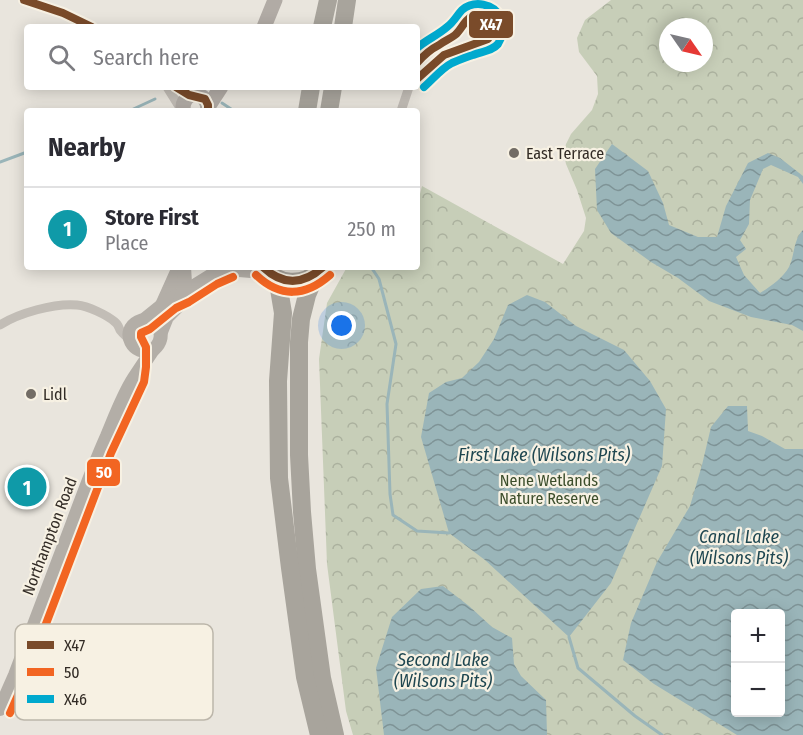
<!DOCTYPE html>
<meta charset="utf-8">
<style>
:root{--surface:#fff;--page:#f2f2f3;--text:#2b2b33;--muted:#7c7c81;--line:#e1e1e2;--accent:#2563eb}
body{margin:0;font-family:"Fira Sans Condensed",sans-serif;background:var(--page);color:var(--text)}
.controls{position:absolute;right:18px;bottom:18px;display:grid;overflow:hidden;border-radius:6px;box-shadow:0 3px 15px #0003}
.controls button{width:54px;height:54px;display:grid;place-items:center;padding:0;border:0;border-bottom:2px solid var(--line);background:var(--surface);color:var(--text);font:30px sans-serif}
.compass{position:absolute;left:659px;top:18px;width:54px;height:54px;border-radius:50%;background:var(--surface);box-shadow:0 3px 15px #0003;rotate:124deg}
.you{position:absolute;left:342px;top:326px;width:21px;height:21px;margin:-15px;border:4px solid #fff;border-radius:50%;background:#1a73e8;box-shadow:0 0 0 9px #1a73e833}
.badge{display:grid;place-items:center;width:39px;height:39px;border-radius:50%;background:var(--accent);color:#fff;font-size:20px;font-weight:700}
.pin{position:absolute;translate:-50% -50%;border:3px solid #fff;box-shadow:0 2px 6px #0006}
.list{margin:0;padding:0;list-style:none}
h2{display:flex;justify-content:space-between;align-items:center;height:78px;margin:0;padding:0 24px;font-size:26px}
h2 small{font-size:20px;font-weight:400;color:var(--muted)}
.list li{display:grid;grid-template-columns:39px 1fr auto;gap:18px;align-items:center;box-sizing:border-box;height:84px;padding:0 24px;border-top:2px solid var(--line)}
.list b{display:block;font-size:22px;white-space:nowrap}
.list p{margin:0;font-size:20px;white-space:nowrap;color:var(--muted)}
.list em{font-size:20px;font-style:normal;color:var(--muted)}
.icon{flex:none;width:33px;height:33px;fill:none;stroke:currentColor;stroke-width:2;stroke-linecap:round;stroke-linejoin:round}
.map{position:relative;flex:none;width:803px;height:735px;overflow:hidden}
.search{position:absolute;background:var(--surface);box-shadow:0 3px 15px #0003;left:24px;top:24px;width:396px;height:66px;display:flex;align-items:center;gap:15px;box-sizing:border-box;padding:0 21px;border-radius:6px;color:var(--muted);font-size:22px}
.panel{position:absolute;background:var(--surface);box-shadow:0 3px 15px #0003;left:24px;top:108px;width:396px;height:162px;border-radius:6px}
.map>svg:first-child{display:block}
</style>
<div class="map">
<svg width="803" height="735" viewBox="0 0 803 735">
<defs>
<pattern id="park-crowns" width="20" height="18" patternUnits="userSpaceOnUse" patternTransform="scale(1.5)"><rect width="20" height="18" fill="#c7ceb8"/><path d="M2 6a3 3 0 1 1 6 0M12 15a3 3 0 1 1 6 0" fill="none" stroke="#abb19e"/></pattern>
<pattern id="water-waves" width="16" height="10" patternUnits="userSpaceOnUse" patternTransform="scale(1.5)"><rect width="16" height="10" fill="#9ab5b9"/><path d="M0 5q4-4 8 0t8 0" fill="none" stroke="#7e9396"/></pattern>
</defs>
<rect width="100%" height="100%" fill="#e9e5dd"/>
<path fill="url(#park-crowns)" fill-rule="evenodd" d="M611,0H803V735H353L346,711L327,564L319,359L327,303L347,267H417V206L422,186L563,264L584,231L586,218L577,190L566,164L564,155L566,144L571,134L592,110L598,94L597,76L579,52L577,38L585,20ZM668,27H704V63H668ZM736,614H780V712H736Z"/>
<g fill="url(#water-waves)" fill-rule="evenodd">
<path d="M612,144L648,171L663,203L669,225L698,237H717L726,206L748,163L768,153L780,158L803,176V184L798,177L771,165L763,169L750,200L749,224L740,240L746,249L736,257L744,275L760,293C770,287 783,278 789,267C795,255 793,240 803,230V331L792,325L751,317L709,301L678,278L651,262L611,233L597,210L595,169Z"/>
<path d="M527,295L545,302L576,326L624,350L650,381L666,409L662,466L611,583L569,637L485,560L449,533L421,437L429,393L446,382L462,378L479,362L494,339L508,305Z"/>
<path d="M728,406H747L748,431L762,436L785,449H803V735H737L654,684L623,660L631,623L657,562L690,506L702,465L711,427ZM736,614H780V712H736Z"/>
<path d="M443,586L469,606L492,627L512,638L514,664L521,676L546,700L547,735H384L376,668L392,617L421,589Z"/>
</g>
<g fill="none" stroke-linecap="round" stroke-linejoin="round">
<g stroke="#9ab5b9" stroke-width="3">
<path d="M222,103L234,111"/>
<path d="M129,111L155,99"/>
<path d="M0,162L27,152"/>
<path d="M371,267L379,279L396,344L387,404L390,494L393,515L417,531L449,533"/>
<path d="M569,637L578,668L635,716L662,735"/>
</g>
<g stroke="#c2bdb6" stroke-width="9">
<path d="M24,0L63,13L92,27"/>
<path d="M417,63C423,56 430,50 438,45C445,41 452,38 458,32C465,26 467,15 477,14C498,12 499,45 474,43L444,55L417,79"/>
<path d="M167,87L182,111"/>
<path d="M176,87L191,95"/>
<path d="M401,111L409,87"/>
<path d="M0,325C19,313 54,303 77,305C88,306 107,315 115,322C118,324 119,328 120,330C123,334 127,337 130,340"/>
</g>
<g stroke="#b3aea7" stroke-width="14">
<path d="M228,269L251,271L265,270"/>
<path d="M162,305L179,267"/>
<path d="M144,320L170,299L183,293L212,275L229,267"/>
<path d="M161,332L167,317L178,306L183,293L185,283L184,267"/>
<path d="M0,709L15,675C34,625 53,575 72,525C83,495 94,465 107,436C115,417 123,395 134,378C140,369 146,360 152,351C155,348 159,345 160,340C164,327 150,316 138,322C120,331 133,357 153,350"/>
</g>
<g stroke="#b1aba5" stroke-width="15">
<path d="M264,27L275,0"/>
<path d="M208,107L221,87"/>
<path d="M183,111C181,89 209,89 208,111"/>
</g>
<g stroke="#a8a49c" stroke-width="18">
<path d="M322,27L328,0"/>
<path d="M343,27L347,0"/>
<path d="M307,111L311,87"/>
<path d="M329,111L333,87"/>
<path d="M263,267C277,285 303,287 320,270"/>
<path d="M316,274L307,295L301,319L299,342V455L302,512L307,569L322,678L335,735"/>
<path d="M273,276L279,289L283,313L278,381L279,478L290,568L305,677L319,735"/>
</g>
<g stroke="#f7f1e3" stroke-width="12">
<g id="bus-1">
<path d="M24,0L63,13L92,27"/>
<path d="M417,63C423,56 431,49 439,45C444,41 450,39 455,35C461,30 464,21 471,17C486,6 498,25 488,39L444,55L417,79"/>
<path d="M176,87L189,95L205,99L208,105V111"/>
<path d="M263,267C283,286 303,285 323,267"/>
</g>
</g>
<g stroke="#f7f1e3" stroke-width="12">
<g id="bus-2">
<path d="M256,275C280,298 305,297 330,275"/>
<path d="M10,713L25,679L111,453L144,382L146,367V347L141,337V333L150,329L176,308L189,302L217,284L233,277"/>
</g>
</g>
<g stroke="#f7f1e3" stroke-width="12">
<path id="bus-3" d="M417,48C426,40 438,35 447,27C454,22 457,15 462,10C474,0 494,3 501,18C505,26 503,36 498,44C491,52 482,51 473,55C466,57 459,60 452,63C442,68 433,79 424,87"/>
</g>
<use href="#bus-1" stroke="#7a4b2a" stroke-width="8"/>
<use href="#bus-2" stroke="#f26522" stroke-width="8"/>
<use href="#bus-3" stroke="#00a9ce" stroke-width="8"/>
</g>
<g fill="#726c65" stroke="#f7f1e3" stroke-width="2">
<circle cx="514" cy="153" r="6"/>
<circle cx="31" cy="394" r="6"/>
</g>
<g text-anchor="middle" stroke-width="4.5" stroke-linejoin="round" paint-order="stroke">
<g font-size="16" fill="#322b25" stroke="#f7f1e3" text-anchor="start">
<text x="526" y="159">East Terrace</text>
<text x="43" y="400">Lidl</text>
</g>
<g font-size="16" fill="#3c4e2b" stroke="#f7f1e3">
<text x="549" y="486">Nene Wetlands<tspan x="549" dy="18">Nature Reserve</tspan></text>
</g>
<g font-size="16" fill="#322b25" stroke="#f7f1e3">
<text transform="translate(49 536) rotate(-69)" y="6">Northampton Road</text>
</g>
<g font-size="18" font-style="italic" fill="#1e4650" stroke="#f7f1e3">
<text x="544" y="461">First Lake (Wilsons Pits)</text>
<text x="739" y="543">Canal Lake<tspan x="739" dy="21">(Wilsons Pits)</tspan></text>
<text x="443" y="666">Second Lake<tspan x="443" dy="21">(Wilsons Pits)</tspan></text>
</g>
</g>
<rect x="15" y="624" width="198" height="96" rx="9" fill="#f7f1e3" stroke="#bcb6aa" stroke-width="1.5"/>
<rect x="27" y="641" width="27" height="8" fill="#7a4b2a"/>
<rect x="27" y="668" width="27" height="8" fill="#f26522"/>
<rect x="27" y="695" width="27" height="8" fill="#00a9ce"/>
<g font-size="16" fill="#322b25">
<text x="64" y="651">X47</text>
<text x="64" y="678">50</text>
<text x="64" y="705">X46</text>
</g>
<g stroke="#f7f1e3" stroke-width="2">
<rect x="468" y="10" width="46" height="29" rx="6" fill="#7a4b2a"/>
<rect x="86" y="458" width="35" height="29" rx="6" fill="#f26522"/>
</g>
<g font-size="16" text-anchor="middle" font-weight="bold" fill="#fff">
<text x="491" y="30">X47</text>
<text x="104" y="478">50</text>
</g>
</svg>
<div class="controls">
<button>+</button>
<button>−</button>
</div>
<svg class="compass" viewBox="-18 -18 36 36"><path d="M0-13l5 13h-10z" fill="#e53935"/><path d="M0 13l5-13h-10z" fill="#7c7c81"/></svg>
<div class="you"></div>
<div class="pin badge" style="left:27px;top:487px;background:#0f9aa8">1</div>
<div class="search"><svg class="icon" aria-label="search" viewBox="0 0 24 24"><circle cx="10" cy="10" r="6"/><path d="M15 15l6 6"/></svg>Search here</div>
<section class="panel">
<h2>Nearby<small></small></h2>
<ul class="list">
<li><span class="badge" style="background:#0f9aa8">1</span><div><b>Store First</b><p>Place</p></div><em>250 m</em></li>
</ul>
</section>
</div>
